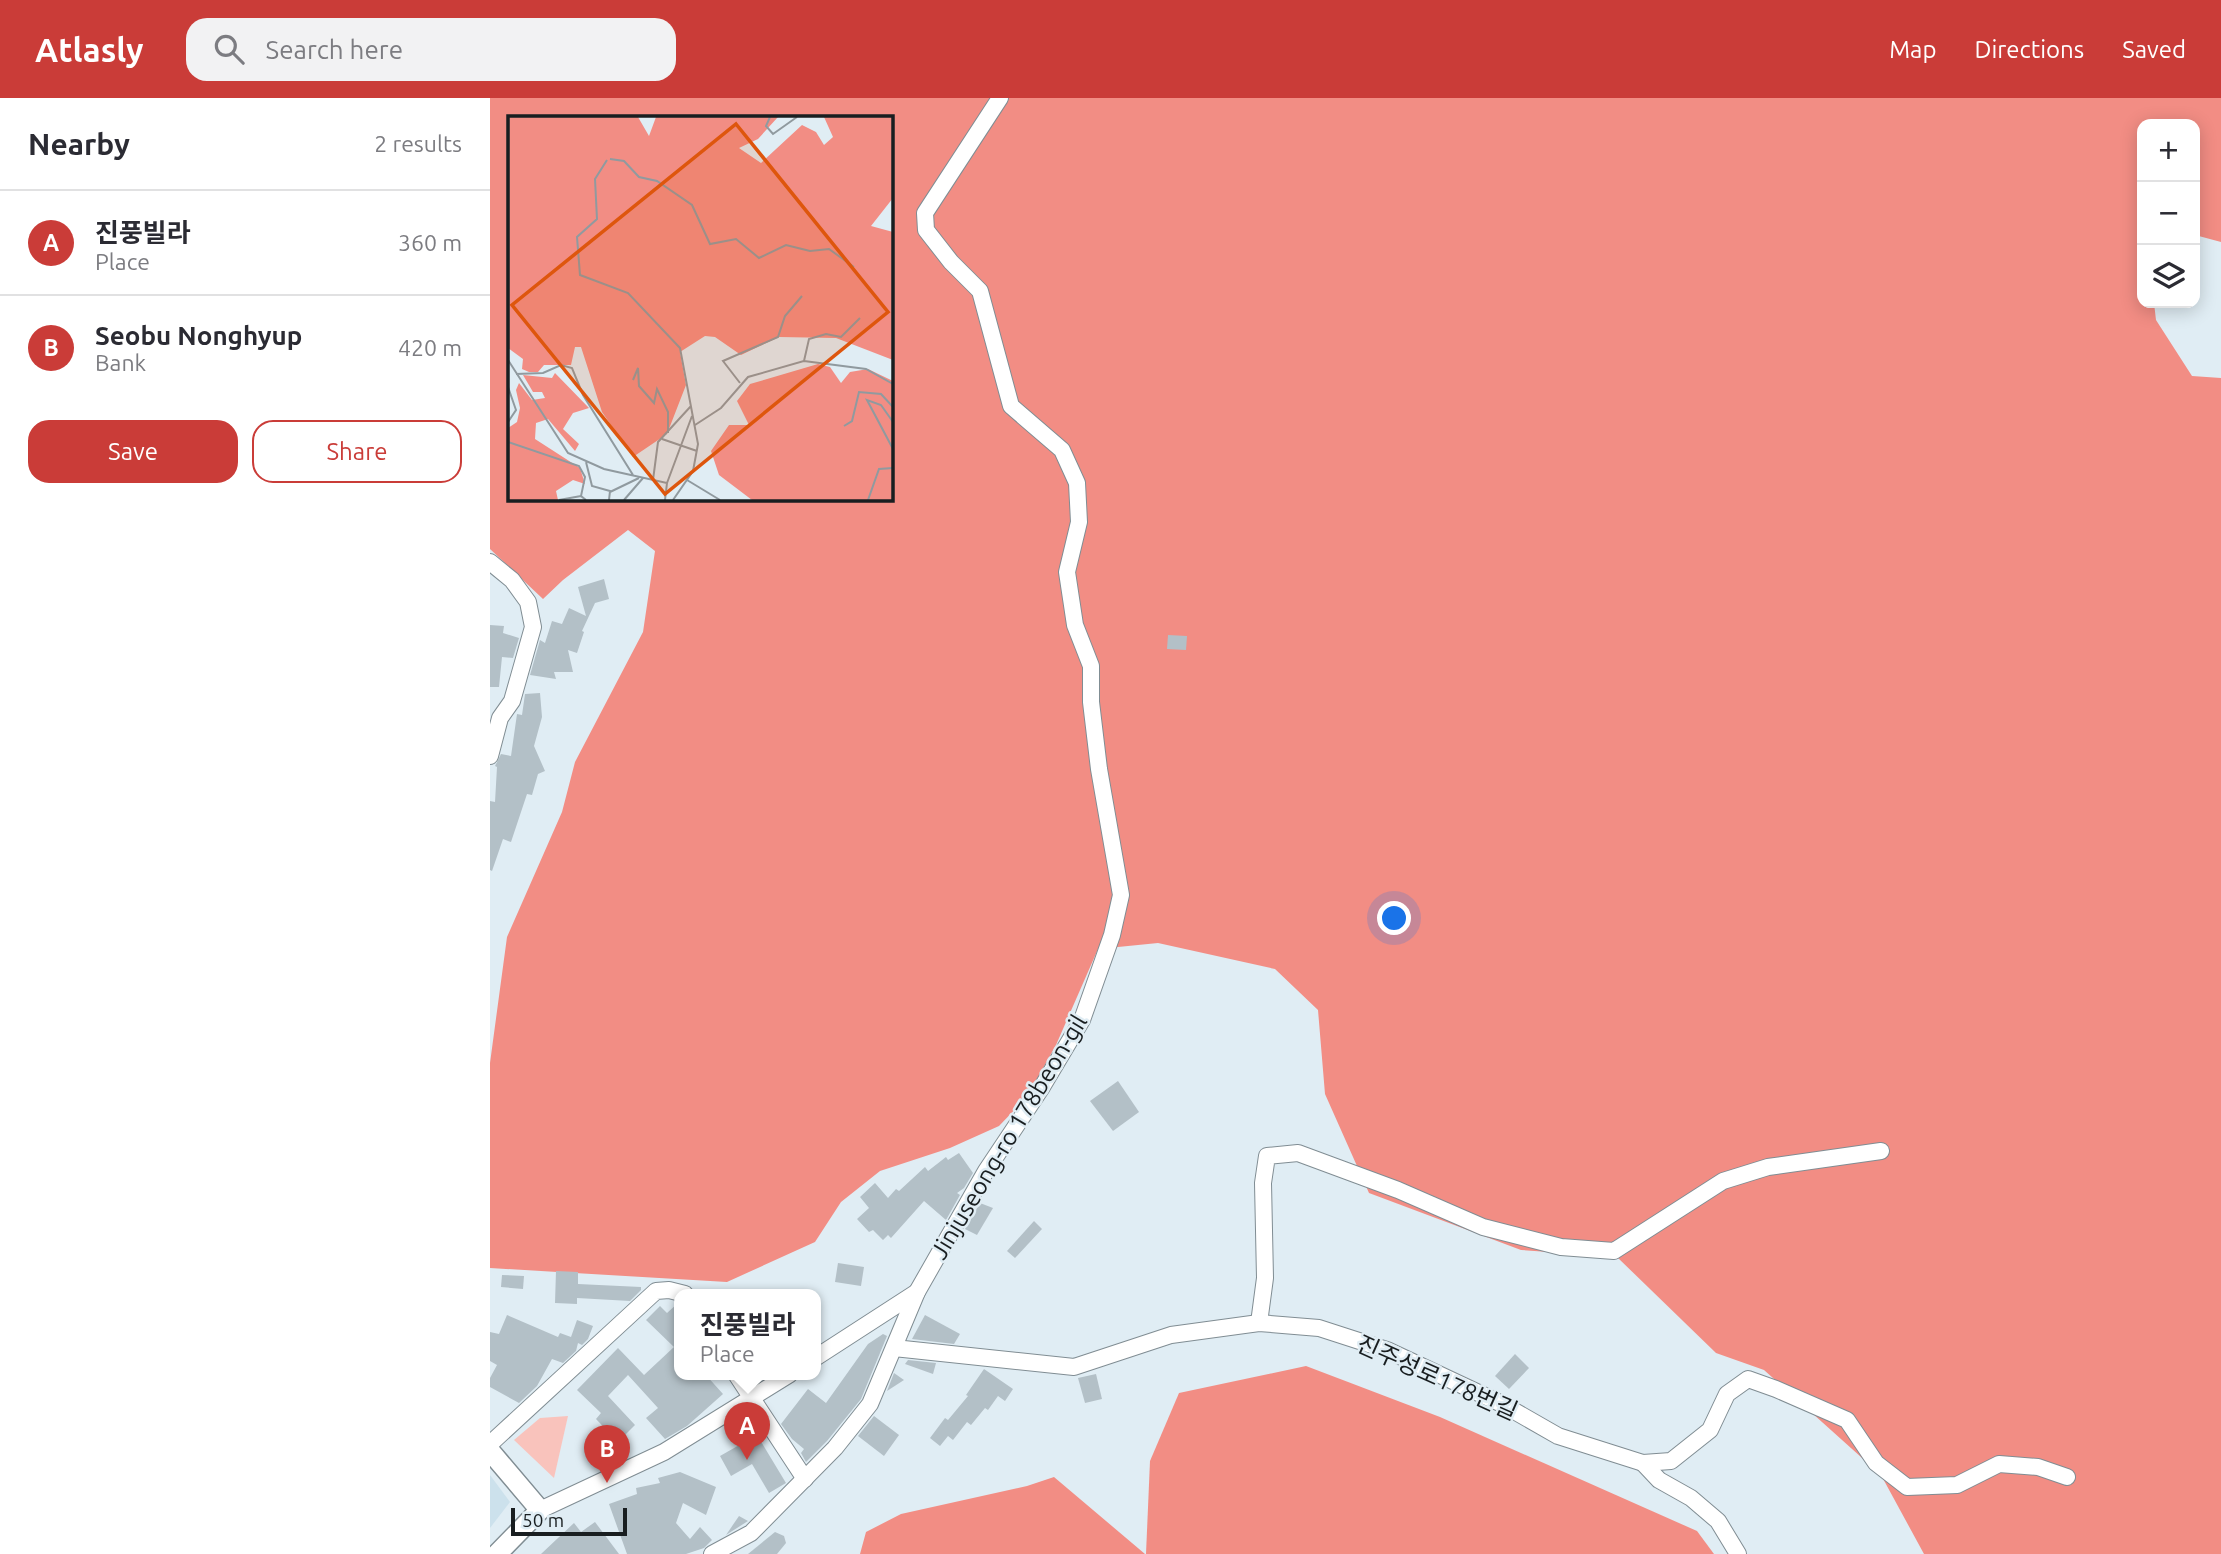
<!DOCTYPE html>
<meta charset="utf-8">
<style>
:root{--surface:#fff;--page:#f2f2f3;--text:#2b2b33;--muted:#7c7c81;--line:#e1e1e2;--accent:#ca3c38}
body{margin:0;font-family:Ubuntu,"Noto Sans KR",sans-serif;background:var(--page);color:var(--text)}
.controls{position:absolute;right:21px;top:21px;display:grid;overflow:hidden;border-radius:14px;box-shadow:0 4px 18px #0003}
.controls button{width:63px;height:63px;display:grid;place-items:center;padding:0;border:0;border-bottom:2px solid var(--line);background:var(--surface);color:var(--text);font:35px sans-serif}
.scale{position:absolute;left:21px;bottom:18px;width:116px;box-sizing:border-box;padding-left:7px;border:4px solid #191e20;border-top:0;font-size:19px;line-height:24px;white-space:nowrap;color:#191e20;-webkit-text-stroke:5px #e0edf4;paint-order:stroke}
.you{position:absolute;left:905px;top:821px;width:24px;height:24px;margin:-18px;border:5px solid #fff;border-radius:50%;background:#1a73e8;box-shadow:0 0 0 10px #1a73e833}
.badge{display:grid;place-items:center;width:46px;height:46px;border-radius:50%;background:var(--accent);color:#fff;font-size:23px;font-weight:700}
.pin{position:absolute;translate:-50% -58px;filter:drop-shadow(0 2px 4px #0008)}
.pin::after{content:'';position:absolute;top:37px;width:24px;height:21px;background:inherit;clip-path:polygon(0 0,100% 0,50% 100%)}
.popup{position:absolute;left:184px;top:1191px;width:147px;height:91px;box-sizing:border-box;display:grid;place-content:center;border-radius:14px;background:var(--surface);filter:drop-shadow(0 2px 5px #0005);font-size:23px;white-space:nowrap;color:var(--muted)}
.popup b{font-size:26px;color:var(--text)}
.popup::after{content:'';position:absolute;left:50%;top:100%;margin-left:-14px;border:14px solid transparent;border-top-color:var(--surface)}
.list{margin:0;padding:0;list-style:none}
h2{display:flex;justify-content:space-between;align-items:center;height:91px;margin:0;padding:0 28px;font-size:30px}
h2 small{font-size:23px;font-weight:400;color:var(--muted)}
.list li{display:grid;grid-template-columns:46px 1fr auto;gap:21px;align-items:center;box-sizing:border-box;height:105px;padding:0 28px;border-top:2px solid var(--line)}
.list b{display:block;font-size:26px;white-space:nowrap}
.list p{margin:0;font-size:23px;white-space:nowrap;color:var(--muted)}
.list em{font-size:23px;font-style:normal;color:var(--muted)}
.actions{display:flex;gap:14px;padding:21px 28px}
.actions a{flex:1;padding:16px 0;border:2px solid var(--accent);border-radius:21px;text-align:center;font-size:24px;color:var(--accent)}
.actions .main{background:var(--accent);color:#fff}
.icon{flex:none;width:38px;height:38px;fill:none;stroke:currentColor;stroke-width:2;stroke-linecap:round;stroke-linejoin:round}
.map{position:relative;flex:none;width:1731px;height:1456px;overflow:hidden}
header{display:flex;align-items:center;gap:42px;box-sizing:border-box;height:98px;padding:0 35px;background:var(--accent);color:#fff}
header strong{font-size:33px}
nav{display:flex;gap:38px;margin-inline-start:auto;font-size:24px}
.search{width:490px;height:63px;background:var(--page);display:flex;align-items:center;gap:18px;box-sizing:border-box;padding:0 24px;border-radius:21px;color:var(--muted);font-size:26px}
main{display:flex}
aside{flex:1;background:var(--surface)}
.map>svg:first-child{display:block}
</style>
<header>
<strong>Atlasly</strong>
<div class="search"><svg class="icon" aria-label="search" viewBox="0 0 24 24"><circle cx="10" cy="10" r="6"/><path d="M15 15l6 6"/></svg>Search here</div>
<nav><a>Map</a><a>Directions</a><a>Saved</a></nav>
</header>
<main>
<aside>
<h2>Nearby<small>2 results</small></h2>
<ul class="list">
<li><span class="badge">A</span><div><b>진풍빌라</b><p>Place</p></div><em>360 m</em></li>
<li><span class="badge">B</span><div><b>Seobu Nonghyup</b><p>Bank</p></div><em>420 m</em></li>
</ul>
<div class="actions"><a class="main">Save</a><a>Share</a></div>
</aside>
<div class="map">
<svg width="1731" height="1456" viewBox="0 0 1731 1456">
<rect width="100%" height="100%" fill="#e0edf4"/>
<path fill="#cce1ec" d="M0,1377L20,1404L0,1430Z"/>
<path fill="#f9c3bc" d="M78,1318L64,1380L24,1342L50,1320Z"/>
<g fill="#f28d84" fill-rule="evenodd">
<path d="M0,0H1731V144L1705,137V26H1652V205H1664L1666,222L1702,278L1731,280V1456H1434L1391,1377L1274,1272L1226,1255L1127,1159L1031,1152L879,1095L835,996L828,912L785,871L668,845L608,851L566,947L537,999L509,1028L460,1050L390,1073L351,1104L325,1144L237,1184L0,1170V965L17,839L72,714L85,664L153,534L165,453L138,432L73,482L53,501L0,451ZM19,19H401V401H19Z"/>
<path d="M816,1268L950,1319L1207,1433L1224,1456H656L660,1363L689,1295Z"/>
<path d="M564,1379L655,1456H370L376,1434L411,1416L537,1388Z"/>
</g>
<g fill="#b3c0c7">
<path d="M114,481L119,501L105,505L92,533L94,534L87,555L78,552L83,574H64L66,581L40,577L50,542L55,545L62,523L72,526L79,510L96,518L88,489Z"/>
<path d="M0,527L14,528L13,535L29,540L23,560L12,559L9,589H0Z"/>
<path d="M678,537L697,538L696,552L677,551Z"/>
<path d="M50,595L52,619L44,648L55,673L48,676L42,697L37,696L21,744L13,741L2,773L0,772V703L5,704L7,669L5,668L11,656L21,658L27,616L32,617L35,596Z"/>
<path d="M628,983L649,1014L623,1033L600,1003Z"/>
<path d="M469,1055L483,1075L474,1090L467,1095L470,1097L456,1122L434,1103L401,1140L398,1137L393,1142L383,1132L379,1134L367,1121L379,1110L370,1099L385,1085L398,1100L406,1091L409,1093L435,1069L438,1073L456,1059L458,1062Z"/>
<path d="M490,1105L503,1110L487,1137L475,1131Z"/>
<path d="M544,1123L552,1131L525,1160L517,1153Z"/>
<path d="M348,1165L374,1169L371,1188L345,1184Z"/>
<path d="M66,1173L88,1174V1186L151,1189V1192L140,1203L87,1200V1206L65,1205Z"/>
<path d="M12,1177L34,1178L33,1191L11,1189Z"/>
<path d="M188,1205L189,1276H215L233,1296L197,1328L175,1341L156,1320L168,1310L138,1277L118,1298L145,1327L128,1344L106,1321L111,1315L87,1292L128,1250L154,1277L184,1249L156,1222L170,1208L177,1215Z"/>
<path d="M17,1217L68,1239L70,1235L81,1239L87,1222L103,1228L98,1241L92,1247L88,1245L86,1253L73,1265L62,1261L47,1288L29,1305L0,1289V1280L7,1267L0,1263V1234L9,1236Z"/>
<path d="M435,1217L470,1236L464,1246L422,1241Z"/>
<path d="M393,1236L397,1238L371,1301L337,1343L316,1364L311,1355L314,1351L302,1341L291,1326L318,1291L336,1305L378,1246Z"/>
<path d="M1025,1256L1039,1270L1019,1291L1005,1278Z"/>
<path d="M418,1262L446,1265L443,1276L415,1266Z"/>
<path d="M494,1271L523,1291L515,1303L508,1298L498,1312L495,1310L481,1327L477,1324L463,1342L458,1338L450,1348L440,1340L455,1320L458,1322L478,1298L476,1297Z"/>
<path d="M404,1275L414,1282L397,1293Z"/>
<path d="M606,1276L612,1301L595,1305L588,1280Z"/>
<path d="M384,1318L409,1337L394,1358L368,1338Z"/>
<path d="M267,1337L296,1385L279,1395L262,1366L241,1378L230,1358Z"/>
<path d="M190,1374L226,1389L216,1417L193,1405L186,1425L200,1441L210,1429L222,1442L214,1450L196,1456H137L119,1406L147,1396L146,1390L170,1385L168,1380Z"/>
<path d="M249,1418L258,1423L236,1437Z"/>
<path d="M105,1424L129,1456H51L84,1425L91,1434Z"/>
<path d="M285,1434L294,1438L296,1445L287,1456H258Z"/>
</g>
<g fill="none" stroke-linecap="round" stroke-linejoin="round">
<g stroke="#808d93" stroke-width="18">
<g id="minor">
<path d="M0,464L22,482L38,504L43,529L22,603L10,620L0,658"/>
<path d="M769,1225L775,1180L773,1085L777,1058L808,1055L908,1092L993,1129L1071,1149L1124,1153L1233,1083L1278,1069L1391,1053"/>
<path d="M404,1250L584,1269L681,1237L769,1225L829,1230L897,1252L1012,1306L1068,1338L1153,1365L1181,1363L1220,1332L1237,1296L1258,1281L1286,1291L1357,1322L1386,1365L1417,1389L1467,1387L1509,1366L1548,1369L1577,1379"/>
<path d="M325,1260L427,1194"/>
<path d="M246,1276L315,1381"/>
<path d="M0,1346L166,1193L179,1192L195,1196"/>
<path d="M1153,1365L1169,1382L1201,1400L1228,1423L1248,1456"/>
<path d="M50,1412L174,1354L300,1276"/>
<path d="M222,1456L261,1435L345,1350L380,1306L427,1194L496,1073L552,989L592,922L622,837L631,797L609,671L601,604V568L585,527L577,474L589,424L587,385L572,352L521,308L490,193L461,164L436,132L435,115L510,0"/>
</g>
</g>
<g stroke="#808d93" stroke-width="22">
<path id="major" d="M0,1353L50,1412L7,1456"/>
</g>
<use href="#minor" stroke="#fff" stroke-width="16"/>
<use href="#major" stroke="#fff" stroke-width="19"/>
</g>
<g text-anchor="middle" stroke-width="5" stroke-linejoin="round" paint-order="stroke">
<g font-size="24" fill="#191e20" stroke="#e0edf4">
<text transform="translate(519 1039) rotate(-59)" y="8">Jinjuseong-ro 178beon-gil</text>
<text transform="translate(947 1280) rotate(24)" y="8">진주성로178번길</text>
</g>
</g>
<g transform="translate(18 18)">
<rect width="385" height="385" fill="#e0edf4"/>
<path d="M0,1H130L141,20L148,1H270L250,23L231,32L253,47L294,9L308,16L316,29L325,21L316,1H385V82L363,110L385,116V244L328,222L271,221L233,239L207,221L197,220L172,236L178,269L159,318L125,341L94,296L73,231H67L63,249H36L30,256H21L14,253L15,243L0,232ZM310,248L322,251L333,267L342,256L360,253L385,265V384H244L211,359L203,335L221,309H241L229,285L242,268ZM47,257L81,292L65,297L55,313L71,328L67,335L40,303L28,307L27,323L72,352L77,368L65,364L48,375L50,384H0V312L9,306L12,292L8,274L11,267L24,284L37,282L34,276H25L15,259L44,262Z" fill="#f28d84"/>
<path fill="none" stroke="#909a9f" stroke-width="2" d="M262,1L258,10L265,18L289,1M102,43L116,45L131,61L149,65L184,89L202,128L228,123L251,142L278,129L302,135L321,133L346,151M99,44L87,63L89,103L69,121L72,159L120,177L172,232L190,328L185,355L165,384M0,244L60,337L96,353L159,367L157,384M296,245L358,253L385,268M8,258L35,257L53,249L64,252L75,279L125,359M125,264L130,252L131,270L146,287L149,273L160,296V317M232,267L215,245L270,221L277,200L294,180M0,271L8,294L0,306M385,306L373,289L359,284L385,333M187,309L213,292L240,261L296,245L301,223L318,218L333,221L352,202M336,310L344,305L351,276L373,278L385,291M154,323L189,335M0,326L71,350L77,361L73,380L78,384M78,346L84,370L102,375L101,384M145,364L150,326L183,290M179,364L212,384M159,367L184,300M102,376L131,362M51,384L73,380M116,384L135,362M360,384L371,353L385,352"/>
<path fill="#de560d" fill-opacity="0.15" stroke="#de560d" stroke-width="3.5" d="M228,8L380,196L157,378L4,189Z"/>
<rect width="385" height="385" fill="none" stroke="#191e20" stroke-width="3.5"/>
</g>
</svg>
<div class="controls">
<button>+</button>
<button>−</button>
<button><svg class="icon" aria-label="layers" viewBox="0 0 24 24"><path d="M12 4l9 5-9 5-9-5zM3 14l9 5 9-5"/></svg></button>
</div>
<div class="scale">50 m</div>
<div class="you"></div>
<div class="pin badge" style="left:257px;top:1362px">A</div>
<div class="popup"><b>진풍빌라</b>Place</div>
<div class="pin badge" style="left:117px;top:1385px">B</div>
</div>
</main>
